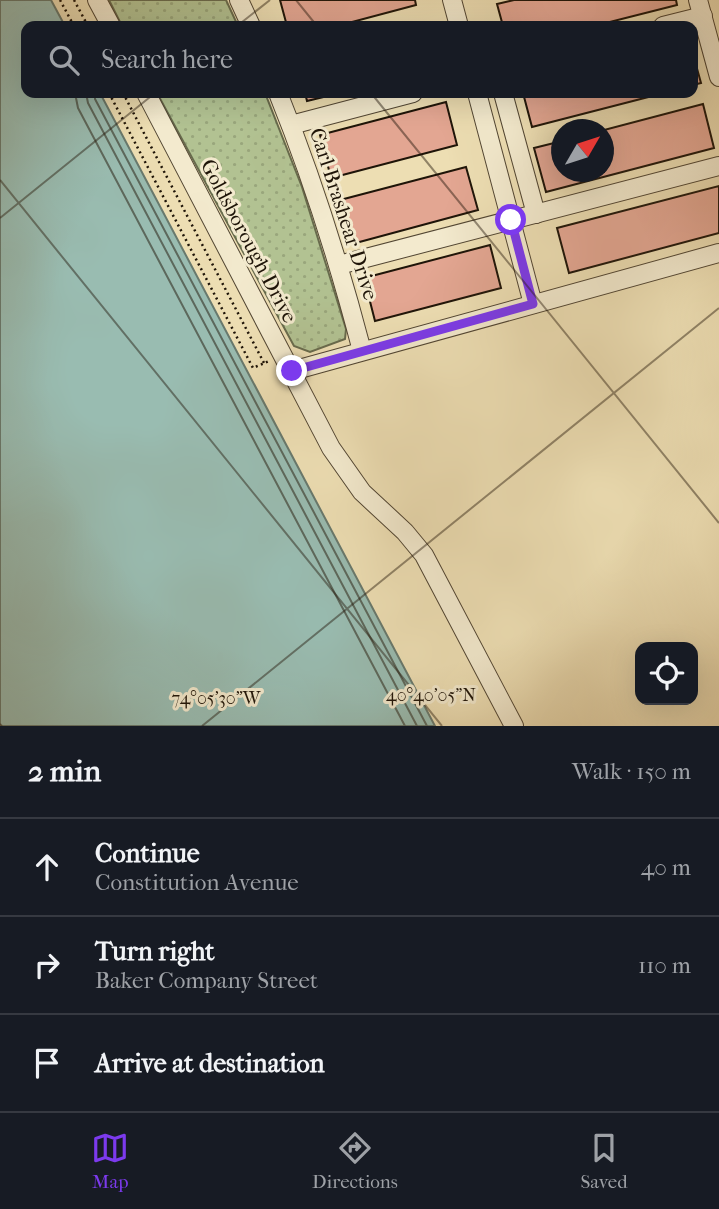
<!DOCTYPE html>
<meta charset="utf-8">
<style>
:root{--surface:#171b24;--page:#242831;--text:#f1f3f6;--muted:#9ea1a6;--line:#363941;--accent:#7c3aed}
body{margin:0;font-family:"IM FELL French Canon",serif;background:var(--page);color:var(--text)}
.controls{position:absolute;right:21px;bottom:21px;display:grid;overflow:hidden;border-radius:14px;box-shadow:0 7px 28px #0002}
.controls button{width:63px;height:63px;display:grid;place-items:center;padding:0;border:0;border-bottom:2px solid var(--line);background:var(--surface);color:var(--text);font:35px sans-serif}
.compass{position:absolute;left:551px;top:119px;width:63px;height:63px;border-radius:50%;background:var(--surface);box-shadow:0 7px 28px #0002;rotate:51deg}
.stop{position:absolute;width:21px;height:21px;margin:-16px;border:5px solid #7c3aed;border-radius:50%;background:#fff}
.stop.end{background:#7c3aed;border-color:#fff;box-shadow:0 2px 7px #0008}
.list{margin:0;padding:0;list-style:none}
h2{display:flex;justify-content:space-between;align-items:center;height:91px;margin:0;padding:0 28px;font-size:30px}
h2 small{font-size:23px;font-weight:400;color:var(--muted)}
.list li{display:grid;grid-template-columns:46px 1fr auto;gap:21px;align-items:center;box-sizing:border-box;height:98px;padding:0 28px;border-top:2px solid var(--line)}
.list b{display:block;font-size:26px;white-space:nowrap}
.list p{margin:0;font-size:23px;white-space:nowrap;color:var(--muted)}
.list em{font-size:23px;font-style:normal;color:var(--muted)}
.icon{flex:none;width:38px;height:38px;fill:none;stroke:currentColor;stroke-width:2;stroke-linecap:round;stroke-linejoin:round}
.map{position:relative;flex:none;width:719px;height:726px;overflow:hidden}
.search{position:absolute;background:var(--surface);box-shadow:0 7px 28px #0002;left:21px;right:21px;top:21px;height:77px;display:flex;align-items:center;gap:18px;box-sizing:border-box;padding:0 24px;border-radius:14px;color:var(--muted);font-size:26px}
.sheet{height:385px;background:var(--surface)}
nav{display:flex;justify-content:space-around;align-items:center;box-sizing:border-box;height:98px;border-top:2px solid var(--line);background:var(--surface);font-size:19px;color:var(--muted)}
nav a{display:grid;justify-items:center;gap:4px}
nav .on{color:var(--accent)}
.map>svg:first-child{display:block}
</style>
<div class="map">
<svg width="719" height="726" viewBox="0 0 719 726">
<defs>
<pattern id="grass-dots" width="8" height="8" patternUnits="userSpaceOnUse" patternTransform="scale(1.75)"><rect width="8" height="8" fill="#b2c292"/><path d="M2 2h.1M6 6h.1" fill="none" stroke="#99a67c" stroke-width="1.8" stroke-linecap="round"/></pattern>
</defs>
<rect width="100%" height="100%" fill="#eddeb3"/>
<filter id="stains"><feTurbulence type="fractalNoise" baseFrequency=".00286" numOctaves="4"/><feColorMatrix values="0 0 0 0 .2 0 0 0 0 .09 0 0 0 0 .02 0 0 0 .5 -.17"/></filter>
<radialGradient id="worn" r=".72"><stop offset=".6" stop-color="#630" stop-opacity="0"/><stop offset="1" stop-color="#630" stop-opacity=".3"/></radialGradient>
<g fill="url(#grass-dots)" stroke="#686b4d" stroke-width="2">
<path d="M109,0H226L238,26H122Z"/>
<path d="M157,93H265L302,187L346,329L345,339L310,352L294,346Z"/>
</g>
<path fill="#99bcb1" stroke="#68796d" stroke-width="2" d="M0,0H51L65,26H26V93H100L435,726H0Z"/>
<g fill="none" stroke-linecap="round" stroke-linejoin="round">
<g stroke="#5c685c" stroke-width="2">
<path d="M75,93L78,108L405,726"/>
<path d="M86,93L88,103L417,726"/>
<path d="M95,93V99L427,726"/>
</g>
</g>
<g fill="#e3a692" stroke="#1e1408" stroke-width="2">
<path d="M280,0H415L416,5L337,26H287Z"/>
<path d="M514,0H676L677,5L594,26H503L497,4Z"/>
<path d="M693,54L701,83L693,85Z"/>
<path d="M305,93H340L307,101Z"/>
<path d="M523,93H664L532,127Z"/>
<path d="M446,102L457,145L331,178L320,135Z"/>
<path d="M703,104L714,148L546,192L534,148L562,141V172H604V130Z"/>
<path d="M466,167L478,210L352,244L340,200Z"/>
<path d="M719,186V233L569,273L557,228Z"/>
<path d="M490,245L501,288L375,321L364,278Z"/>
</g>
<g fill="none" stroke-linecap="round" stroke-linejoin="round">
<g stroke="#524633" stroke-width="20">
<g id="minor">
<path d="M97,0L111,26"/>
<path d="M239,0L251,26"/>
<path d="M452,0L459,26"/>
<path d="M698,0L719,77"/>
<path d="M663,26L703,16"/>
<path d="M146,93L331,448L362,492L405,532L424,555L514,726"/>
<path d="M278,93C312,177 339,263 362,351"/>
<path d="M477,93L533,304"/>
<path d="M503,93L536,214"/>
<path d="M291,125L413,93"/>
<path d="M339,265L719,166"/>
<path d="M292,371L719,253"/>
</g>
</g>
<g stroke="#1e1408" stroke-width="2.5" stroke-dasharray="2 3.5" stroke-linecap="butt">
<path d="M60,0L74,26"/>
<path d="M74,0L88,26"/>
<path d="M109,93L253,368L269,361"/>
<path d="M123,93L264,363"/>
</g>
<use href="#minor" stroke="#f3eace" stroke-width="18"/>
</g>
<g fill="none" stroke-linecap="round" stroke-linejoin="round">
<path stroke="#7c3aed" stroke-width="9" d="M292,371L533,304L511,220"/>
</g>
<path fill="none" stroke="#1e1408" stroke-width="2" stroke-opacity="0.45" d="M296,0L317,26M237,26L270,0M371,93L719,523M0,180L442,726M0,218L155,93M0,724L2,726M202,726L719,308"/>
<g text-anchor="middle" stroke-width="6" stroke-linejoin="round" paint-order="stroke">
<g font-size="21" fill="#1e1408" stroke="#f3eace">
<text transform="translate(344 214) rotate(72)" y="7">Carl Brashear Drive</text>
<text transform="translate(249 241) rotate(62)" y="7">Goldsborough Drive</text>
</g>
</g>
<g font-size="18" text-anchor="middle" fill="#1e1408" stroke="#f3eace" stroke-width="6" stroke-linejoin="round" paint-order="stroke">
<text x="431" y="701">40°40'05"N</text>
<text x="216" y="704">74°05'30"W</text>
</g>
<rect width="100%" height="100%" filter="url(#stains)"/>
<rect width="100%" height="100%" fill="url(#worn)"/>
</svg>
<div class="controls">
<button><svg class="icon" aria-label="locate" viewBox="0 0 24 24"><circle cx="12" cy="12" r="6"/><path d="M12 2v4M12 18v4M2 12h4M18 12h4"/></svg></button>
</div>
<svg class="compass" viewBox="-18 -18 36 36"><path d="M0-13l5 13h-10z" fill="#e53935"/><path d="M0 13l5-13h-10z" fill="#9ea1a6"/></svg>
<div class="stop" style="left:511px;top:220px"></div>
<div class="stop end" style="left:292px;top:371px"></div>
<div class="search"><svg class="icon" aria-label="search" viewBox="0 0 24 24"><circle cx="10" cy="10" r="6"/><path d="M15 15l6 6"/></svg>Search here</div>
</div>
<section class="sheet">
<h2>2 min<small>Walk · 150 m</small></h2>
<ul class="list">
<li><svg class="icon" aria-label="ahead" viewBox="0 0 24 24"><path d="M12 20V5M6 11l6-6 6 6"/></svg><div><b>Continue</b><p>Constitution Avenue</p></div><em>40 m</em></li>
<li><svg class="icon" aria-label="right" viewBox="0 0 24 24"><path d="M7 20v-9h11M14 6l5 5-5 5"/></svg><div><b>Turn right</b><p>Baker Company Street</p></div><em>110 m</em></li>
<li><svg class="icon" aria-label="arrive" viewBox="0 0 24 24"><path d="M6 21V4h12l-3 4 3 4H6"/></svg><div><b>Arrive at destination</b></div></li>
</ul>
</section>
<nav>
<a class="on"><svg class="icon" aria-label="map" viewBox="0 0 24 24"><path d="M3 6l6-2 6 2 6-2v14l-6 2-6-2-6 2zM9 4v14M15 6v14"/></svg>Map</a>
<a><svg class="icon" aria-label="directions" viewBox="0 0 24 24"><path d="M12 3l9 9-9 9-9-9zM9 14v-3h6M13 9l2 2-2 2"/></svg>Directions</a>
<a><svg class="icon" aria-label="saved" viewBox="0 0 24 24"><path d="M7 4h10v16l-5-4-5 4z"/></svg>Saved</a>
</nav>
